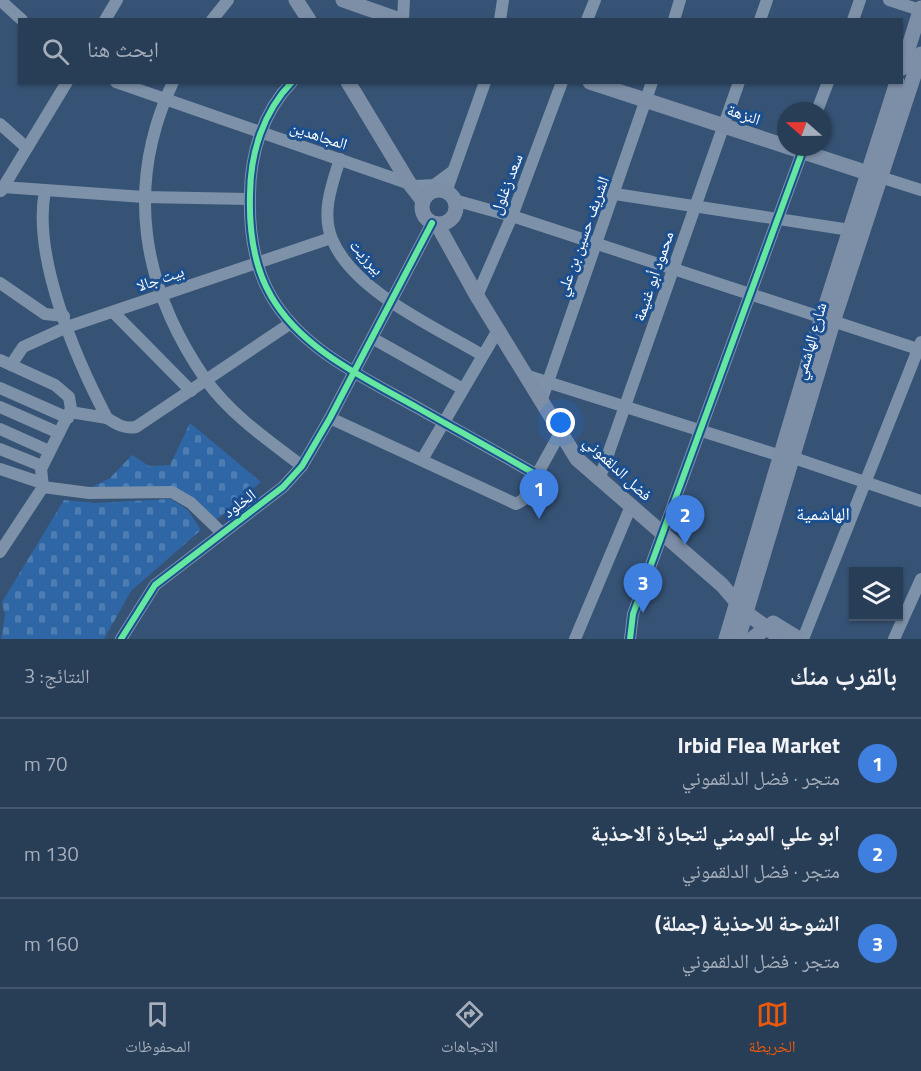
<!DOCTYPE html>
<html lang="ar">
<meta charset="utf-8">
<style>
:root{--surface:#283e57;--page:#344961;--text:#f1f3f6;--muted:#a5aeba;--line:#44576d;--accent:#ea580c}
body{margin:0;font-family:"Titillium Web","Noto Naskh Arabic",sans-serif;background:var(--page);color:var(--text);direction:rtl}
.controls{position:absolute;right:18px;bottom:18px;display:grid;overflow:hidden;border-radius:0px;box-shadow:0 2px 4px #0004}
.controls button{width:54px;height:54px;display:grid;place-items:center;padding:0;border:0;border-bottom:2px solid var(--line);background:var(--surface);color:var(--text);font:30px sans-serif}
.compass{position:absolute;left:777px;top:102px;width:54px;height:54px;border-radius:50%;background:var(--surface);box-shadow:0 2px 4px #0004;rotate:290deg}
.you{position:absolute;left:561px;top:423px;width:21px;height:21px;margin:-15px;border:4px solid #fff;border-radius:50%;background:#1a73e8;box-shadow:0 0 0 9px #1a73e833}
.badge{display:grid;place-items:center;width:39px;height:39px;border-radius:50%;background:var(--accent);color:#fff;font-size:20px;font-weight:700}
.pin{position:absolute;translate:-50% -50px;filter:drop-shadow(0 2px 3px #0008)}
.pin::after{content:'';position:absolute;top:32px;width:21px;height:18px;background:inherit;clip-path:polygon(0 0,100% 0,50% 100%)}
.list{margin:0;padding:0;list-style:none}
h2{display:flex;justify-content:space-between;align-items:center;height:78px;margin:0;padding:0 24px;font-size:26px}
h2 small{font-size:20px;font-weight:400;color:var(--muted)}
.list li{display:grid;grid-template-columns:39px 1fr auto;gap:18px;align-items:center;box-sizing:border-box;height:90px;padding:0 24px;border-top:2px solid var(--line)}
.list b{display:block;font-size:22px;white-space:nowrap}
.list p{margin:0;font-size:20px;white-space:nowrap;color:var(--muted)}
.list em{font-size:20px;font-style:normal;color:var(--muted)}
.icon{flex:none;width:33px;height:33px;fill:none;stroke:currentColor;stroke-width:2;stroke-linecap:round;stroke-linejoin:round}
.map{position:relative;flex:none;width:921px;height:639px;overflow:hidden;direction:ltr}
.search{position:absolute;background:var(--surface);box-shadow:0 2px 4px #0004;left:18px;right:18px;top:18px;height:66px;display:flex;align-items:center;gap:15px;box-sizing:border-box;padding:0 21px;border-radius:0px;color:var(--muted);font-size:22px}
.sheet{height:348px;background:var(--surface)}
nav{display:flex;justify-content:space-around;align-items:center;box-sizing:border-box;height:84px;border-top:2px solid var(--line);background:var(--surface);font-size:16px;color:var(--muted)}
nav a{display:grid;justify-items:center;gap:3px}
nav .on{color:var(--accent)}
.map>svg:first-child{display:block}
</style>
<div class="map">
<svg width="921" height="639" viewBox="0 0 921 639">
<defs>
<pattern id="cemetery-stones" width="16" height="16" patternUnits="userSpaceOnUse" patternTransform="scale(1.5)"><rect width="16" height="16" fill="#2f66a5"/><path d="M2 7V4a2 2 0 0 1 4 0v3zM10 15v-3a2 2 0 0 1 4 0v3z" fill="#4e7db2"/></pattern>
</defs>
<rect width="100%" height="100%" fill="#365274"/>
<g fill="url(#cemetery-stones)">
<path d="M190,423L261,482L214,522L172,492L84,491L110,478L132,455L149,466L170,465Z"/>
<path d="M171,499L188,510L201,530L131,591L104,639H1L5,615L2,602L64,500L95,503Z"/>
</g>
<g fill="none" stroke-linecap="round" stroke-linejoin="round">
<g stroke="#7d92a8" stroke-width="12">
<path d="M0,0L22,20"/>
<path d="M889,0L920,10"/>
<path d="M105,20L117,0"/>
<path d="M212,20L228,0"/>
<path d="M403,20L404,0"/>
<path d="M500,20L503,0"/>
<path d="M587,20L595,0"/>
<path d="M674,20L680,0"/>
<path d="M760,20L767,0"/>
<path d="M853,20L860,0"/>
<path d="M116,82L416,186L434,185L453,171"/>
<path d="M173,82C124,186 142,288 206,380C230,414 269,441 302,466"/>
<path d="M292,82C263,112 250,154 250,195C249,230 253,265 271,296C302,350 365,378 418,408C457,430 497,452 537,475"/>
<path d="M817,111L828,82"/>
<path d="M0,124L27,148"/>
<path d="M340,159C332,184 321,213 332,239C353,291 435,327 482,355"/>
<path d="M880,177L921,190"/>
<path d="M3,187L144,197L249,199"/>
<path d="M1,191L67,82"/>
<path d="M45,191C32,257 76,359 107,418C116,424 124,429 136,427L291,323"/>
<path d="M446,192L485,82"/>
<path d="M615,194L850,230"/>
<path d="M454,200L512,216L921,350"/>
<path d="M0,283L45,314L64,316"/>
<path d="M477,296L512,216L562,82"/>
<path d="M113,312L191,391"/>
<path d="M372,338L463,389"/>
<path d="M0,360L55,385L69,397L71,409L41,469L43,487L0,552"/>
<path d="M11,365L23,347L67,327L331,238"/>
<path d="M528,376L781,456"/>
<path d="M0,388L68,418"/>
<path d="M542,399L652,82"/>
<path d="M0,407L59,433"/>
<path d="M70,412L107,418"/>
<path d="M330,418L516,504L523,500L560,433"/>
<path d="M0,429L49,451"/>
<path d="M0,449L42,466"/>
<path d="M423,458L498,330"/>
<path d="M794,458L921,501"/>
<path d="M0,469L42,483"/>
<path d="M599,480L739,82"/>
<path d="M43,487L89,493L172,492L191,503L222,533"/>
<path d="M121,639L155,585L283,487L302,466L330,418L432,223"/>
<path d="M575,639L631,506"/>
<path d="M630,639L633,614L804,147"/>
<path d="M803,639L921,342"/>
<path d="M894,639L921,579"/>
</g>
<g stroke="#7d8ea7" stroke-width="15">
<path d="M296,0L309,20"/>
<path d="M343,0L400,20"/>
<path d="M902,68L921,8"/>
<path d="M348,82L409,183L423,201"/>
<path d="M590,82L877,176"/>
<circle cx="439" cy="207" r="17"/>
<path d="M437,224L477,296L577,459L722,585L745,612L782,639"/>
<path d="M773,623L799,639"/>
<path d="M726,639L817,333L897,82"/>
<path d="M738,639L833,322L921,54"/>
<path d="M752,639L766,628"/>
</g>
<g stroke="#1b4f8f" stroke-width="10">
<g id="cycleway">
<path d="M292,82C263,112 250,154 250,195C249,230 253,265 271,296C302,350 365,378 418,408C457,430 497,452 537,475"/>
<path d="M121,639L155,585L283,487L302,466L330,418L432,223"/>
<path d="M630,639L633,614L804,147"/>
</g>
</g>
<use href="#cycleway" stroke="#66e7a1" stroke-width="6"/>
</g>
<g text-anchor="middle" stroke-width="6" stroke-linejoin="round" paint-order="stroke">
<g font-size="16" fill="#fff" stroke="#1b4f8f">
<text transform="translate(744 114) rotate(19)" y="6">النزهة</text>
<text transform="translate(319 135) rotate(18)" y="6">المجاهدين</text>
<text transform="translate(506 184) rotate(-69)" y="6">سعد زغلول</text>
<text transform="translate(582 236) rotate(-70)" y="6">الشريف حسين بن علي</text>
<text transform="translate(367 257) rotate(48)" y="6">بيرزيت</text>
<text transform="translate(653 276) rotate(-71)" y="6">محمود أبو غنيمة</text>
<text transform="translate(160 278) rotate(-19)" y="6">بيت جالا</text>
<text transform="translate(810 341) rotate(-74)" y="6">شارع الهاشمي</text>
<text transform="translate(618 468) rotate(43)" y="6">فضل الدلقموني</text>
<text transform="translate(239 503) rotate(-37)" y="6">الخلود</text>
</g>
<g font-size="18" fill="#fff" stroke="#1b4f8f">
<text x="823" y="520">الهاشمية</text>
</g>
</g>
</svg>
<div class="controls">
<button><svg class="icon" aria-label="layers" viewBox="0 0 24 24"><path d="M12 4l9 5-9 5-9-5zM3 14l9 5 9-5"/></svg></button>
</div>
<svg class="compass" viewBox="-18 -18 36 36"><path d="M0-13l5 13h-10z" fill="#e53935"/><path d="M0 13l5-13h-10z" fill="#a5aeba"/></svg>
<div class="you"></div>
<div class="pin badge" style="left:539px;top:519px;background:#3f7fe0">1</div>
<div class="pin badge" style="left:685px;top:545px;background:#3f7fe0">2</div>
<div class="pin badge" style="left:643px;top:613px;background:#3f7fe0">3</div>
<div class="search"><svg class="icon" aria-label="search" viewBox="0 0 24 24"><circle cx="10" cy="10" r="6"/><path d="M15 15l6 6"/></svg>ابحث هنا</div>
</div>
<section class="sheet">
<h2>بالقرب منك<small>النتائج: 3</small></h2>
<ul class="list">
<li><span class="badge" style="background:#3f7fe0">1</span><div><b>Irbid Flea Market</b><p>متجر · فضل الدلقموني</p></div><em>70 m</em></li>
<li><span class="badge" style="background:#3f7fe0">2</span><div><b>ابو علي المومني لتجارة الاحذية</b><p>متجر · فضل الدلقموني</p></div><em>130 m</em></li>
<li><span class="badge" style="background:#3f7fe0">3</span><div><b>الشوحة للاحذية (جملة)</b><p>متجر · فضل الدلقموني</p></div><em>160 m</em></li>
</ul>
</section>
<nav>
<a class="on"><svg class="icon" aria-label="map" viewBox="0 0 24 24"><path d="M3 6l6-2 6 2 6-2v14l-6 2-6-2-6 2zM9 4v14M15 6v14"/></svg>الخريطة</a>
<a><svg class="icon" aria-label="directions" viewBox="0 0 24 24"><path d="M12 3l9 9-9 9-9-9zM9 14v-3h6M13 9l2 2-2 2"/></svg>الاتجاهات</a>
<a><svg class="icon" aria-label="saved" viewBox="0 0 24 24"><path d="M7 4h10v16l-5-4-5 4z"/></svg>المحفوظات</a>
</nav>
